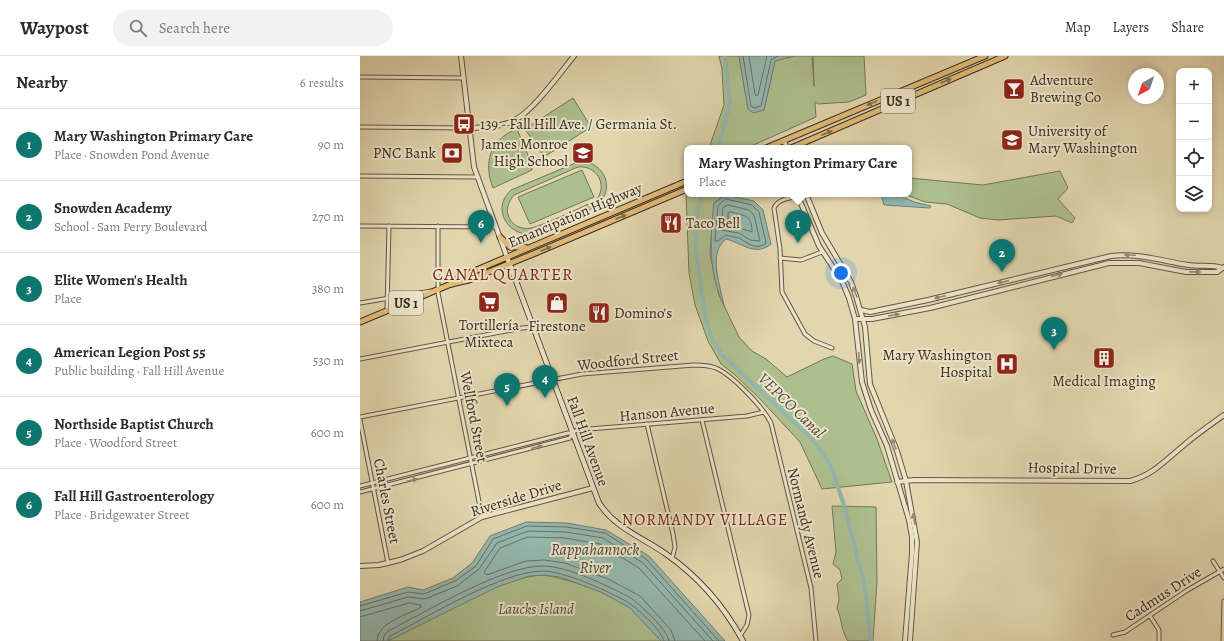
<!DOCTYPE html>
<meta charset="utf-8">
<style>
:root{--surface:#fff;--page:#f2f2f3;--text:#2b2b33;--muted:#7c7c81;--line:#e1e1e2;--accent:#0f766e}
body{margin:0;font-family:Alegreya,serif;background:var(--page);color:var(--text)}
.controls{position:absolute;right:12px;top:12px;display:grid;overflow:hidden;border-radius:8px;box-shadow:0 2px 6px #0003}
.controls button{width:36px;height:36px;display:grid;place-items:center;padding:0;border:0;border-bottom:1px solid var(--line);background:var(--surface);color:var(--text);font:20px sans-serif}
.compass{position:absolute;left:768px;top:12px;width:36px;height:36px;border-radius:50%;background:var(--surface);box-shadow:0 2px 6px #0003;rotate:220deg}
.you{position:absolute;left:481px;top:217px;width:14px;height:14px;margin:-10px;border:3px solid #fff;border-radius:50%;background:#1a73e8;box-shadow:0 0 0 6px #1a73e833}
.badge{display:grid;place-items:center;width:26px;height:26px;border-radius:50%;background:var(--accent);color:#fff;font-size:13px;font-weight:700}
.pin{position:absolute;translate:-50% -33px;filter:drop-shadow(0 1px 2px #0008)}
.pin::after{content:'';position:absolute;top:21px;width:14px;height:12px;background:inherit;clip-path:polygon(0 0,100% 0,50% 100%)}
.popup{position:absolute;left:324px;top:89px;width:228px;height:52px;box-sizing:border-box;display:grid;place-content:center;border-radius:8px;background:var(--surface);filter:drop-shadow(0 1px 3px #0005);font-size:13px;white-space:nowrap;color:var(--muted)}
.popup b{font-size:15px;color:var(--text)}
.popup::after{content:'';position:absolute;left:50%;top:100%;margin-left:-8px;border:8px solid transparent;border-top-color:var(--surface)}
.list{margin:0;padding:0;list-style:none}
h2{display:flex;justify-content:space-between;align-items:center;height:52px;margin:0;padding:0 16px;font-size:17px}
h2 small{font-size:13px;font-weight:400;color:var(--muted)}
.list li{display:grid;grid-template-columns:26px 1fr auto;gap:12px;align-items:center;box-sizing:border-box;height:72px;padding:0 16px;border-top:1px solid var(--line)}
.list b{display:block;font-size:15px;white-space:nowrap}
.list p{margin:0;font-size:13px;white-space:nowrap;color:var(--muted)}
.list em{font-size:13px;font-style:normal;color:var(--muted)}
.icon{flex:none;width:22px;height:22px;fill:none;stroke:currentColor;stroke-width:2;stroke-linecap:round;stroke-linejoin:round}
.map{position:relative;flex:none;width:864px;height:585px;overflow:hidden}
header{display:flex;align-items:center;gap:24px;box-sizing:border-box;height:56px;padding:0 20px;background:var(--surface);border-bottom:1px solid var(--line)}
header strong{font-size:19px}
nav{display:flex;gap:22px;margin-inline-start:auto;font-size:14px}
.search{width:280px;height:36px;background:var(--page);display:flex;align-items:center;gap:10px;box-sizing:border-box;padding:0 14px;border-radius:22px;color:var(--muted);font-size:15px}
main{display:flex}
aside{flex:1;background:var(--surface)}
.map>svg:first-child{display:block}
</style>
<header>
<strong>Waypost</strong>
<div class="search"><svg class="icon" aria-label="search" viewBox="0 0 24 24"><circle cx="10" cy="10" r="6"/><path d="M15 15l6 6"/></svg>Search here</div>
<nav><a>Map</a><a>Layers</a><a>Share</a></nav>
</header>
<main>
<aside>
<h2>Nearby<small>6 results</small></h2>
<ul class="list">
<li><span class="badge">1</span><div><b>Mary Washington Primary Care</b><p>Place · Snowden Pond Avenue</p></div><em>90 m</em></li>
<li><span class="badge">2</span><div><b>Snowden Academy</b><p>School · Sam Perry Boulevard</p></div><em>270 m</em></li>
<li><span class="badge">3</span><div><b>Elite Women's Health</b><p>Place</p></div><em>380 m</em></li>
<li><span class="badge">4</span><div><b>American Legion Post 55</b><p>Public building · Fall Hill Avenue</p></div><em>530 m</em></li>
<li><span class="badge">5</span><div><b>Northside Baptist Church</b><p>Place · Woodford Street</p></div><em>600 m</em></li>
<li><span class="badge">6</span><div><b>Fall Hill Gastroenterology</b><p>Place · Bridgewater Street</p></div><em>600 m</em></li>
</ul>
</aside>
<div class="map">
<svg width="864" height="585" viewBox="0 0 864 585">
<rect width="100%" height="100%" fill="#e2d6ae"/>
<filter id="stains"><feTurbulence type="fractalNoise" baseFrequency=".005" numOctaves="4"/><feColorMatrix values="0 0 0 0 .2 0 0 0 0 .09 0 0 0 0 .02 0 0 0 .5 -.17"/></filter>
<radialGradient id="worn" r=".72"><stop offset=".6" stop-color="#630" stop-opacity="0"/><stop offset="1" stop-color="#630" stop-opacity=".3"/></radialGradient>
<g fill="#aebf8f" stroke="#737659" fill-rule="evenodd">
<path d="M359,0H379L388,53L404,54L415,5L434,0H452L454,30L453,0H504L506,39L489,46L458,48L455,46L456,61L387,92H349L364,49L362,13Z"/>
<path d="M213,42L231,71L184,101L165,73Z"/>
<path d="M157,73L170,104L172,114L133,132C123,107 130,83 157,73Z"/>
<path d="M230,101V107C250,115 252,139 235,151C220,158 180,178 166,178C155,177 146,169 143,159C140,149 144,141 151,134ZM218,111C236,109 248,128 237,143C228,149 182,170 171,172C161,174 151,169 148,159C146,152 149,145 154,139Z"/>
<path d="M222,114L234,141L170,168L158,141Z"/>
<path d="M700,115L708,132L698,143L715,162L712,167L696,160L638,164L620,162L587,148L565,146L544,138H549V122L623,129Z"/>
<path d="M326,138H366L354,147L350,198L359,239L379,281L392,295L406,303L427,321L464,303L473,300L492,308L496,335L517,383L532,426L462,433L440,386L400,343L374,318L361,308L348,285L335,249L329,217Z"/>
<path d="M472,450L516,451L517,525L513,585H488C481,575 482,563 477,552L479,544L477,528L482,523L480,514L473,508L476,496Z"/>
<path d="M183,519C206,522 254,538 271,553C282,563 292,574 301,585H28C70,564 138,521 183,519Z"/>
</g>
<g fill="#95b8af" stroke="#708077">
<path d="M379,0H434L415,5L404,54L393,57L388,53Z"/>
<path d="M521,138H536L554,146L571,150L570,152L524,149Z"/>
<path d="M366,139L394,145L403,154L411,188C395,201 382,187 366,183C347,197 361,231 364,250C348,216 350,182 354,147Z"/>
<path d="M166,466L207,467L246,474L289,500L365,585H301L270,552L241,536L200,521L183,519L169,520L137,531L28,585H0V546L48,531L63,534L93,522L112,507L130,480Z"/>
</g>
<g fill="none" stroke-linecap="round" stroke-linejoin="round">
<g stroke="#667269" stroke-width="1">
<path d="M383,0L391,50L394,52L401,50L411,4L418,0"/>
<path d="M389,0L395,38L396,40L398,39L407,0"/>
<path d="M366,143L392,149L399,156L406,187C396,195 388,187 379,182C375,181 370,180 366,179L358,185H355L358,150Z"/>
<path d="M368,149L389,154L394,159L400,185L390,184L379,177L361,174L363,152Z"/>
<path d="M371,156C384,160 392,158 392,176L368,168V157Z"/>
<path d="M0,550L48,536L64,538L95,525L116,510L133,483L167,470L206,471L245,477L286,503L359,585"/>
<path d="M0,555L48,541L65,543L97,530L119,513L137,487L168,475L206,476L243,482L283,507L353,585"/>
<path d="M0,561L49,547L61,549L60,552C46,559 17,567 17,585"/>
<path d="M23,585L24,580L28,575C66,556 143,509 184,510C209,511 246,529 269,541C279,547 308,574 309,585"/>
<path d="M28,585L30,580C68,561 142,515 183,515C206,516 243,533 264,544C274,549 303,575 304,585"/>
<path d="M315,585L311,574L280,540L248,523L205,507L184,504L166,505L127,519L124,516L140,492L168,481L205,482L240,488L279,512L345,585"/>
</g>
<g stroke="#95b8af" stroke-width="4">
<path d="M358,92L370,46L365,0"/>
<path d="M342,138L336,164V195L345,260L352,283L362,299L448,379L457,389L470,408L483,446L504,526L511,585"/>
</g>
<g stroke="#625746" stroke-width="5">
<g id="minor">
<path d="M0,21L104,22"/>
<path d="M0,71L110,72"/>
<path d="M0,120L117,121"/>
<path d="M438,141C429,142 418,143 414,152L420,193L422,236L445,278L454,285L472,292"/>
<path d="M0,170L136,171"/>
<path d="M78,170V237L122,461"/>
<path d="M420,202L441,204L462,196"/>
<path d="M0,247L71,235"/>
<path d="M27,254L29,170"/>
<path d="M0,303L162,272L174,271"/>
<path d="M0,361L222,318L334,309C341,309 348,309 356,312C372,319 403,351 411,367L451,532L456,585"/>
<path d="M0,364L28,507"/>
<path d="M342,364L389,559L387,569L380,580"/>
<path d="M287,368L313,478L315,491L312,503"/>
<path d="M0,430L208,377H212L217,374L387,360L404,356"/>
<path d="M0,436L210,382L212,377"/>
<path d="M853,505L864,522"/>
<path d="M790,560L799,574V585"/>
<path d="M753,579L765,576L826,535L864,513"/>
<path d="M863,585L864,545"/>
</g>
</g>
<g stroke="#625746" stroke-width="6">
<g id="tertiary">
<path d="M101,0L114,111L147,201"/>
<path d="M110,72C125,71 142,71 155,64C174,54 200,17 214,0"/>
<path d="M424,85L427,92"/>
<path d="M437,138L459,190L482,225L489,242L495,263L502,326L511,354L527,390L549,464L552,481V497L545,585"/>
<path d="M446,138L462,177L491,226L496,240L505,271L510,328L537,395L546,425L557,486L550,585"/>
<path d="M501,254L510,256L568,244L751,200C779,197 802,205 828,209C840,211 852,208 862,212"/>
<path d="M495,263H512L570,252L749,207H779L826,216H857L864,211"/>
<path d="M537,426L554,424L770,425C793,419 806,404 824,389C837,378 850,369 864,359"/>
<path d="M0,510L19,509L40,504L63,495L122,461L233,432"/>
</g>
</g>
<g stroke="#382d23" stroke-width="6">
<path id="secondary" d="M147,201L239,447C256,473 282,481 306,498C339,521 364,550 383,585"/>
</g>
<g stroke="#382d23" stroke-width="7">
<g id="primary">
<path d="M406,92L625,0"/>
<path d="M431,92L645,0"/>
<path d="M140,181L150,191H165"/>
<path d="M92,228L100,221L327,125"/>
<path d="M0,266L91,228L109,224L178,196L327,133"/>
</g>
</g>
<use href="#minor" stroke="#ece4ca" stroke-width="3"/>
<use href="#tertiary" stroke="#ece4ca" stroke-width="4"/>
<use href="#secondary" stroke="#ece4ca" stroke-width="4.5"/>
<use href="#primary" stroke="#e1bb77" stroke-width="5"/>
</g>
<defs><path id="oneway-solid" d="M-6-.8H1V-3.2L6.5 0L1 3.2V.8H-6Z"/></defs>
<g fill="#846d49">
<use href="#oneway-solid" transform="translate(586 25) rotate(-23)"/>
<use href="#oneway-solid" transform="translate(512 47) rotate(157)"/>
<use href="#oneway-solid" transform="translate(467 77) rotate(-23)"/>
<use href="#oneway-solid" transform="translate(261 161) rotate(-23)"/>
<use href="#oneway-solid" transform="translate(186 193) rotate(-23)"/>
</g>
<g fill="#928876">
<use href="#oneway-solid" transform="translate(770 199) rotate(-178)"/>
<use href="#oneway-solid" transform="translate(835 216) rotate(1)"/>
<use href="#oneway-solid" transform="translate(697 219) rotate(-14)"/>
<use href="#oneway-solid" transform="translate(643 226) rotate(167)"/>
<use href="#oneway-solid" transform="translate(495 236) rotate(-111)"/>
<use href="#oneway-solid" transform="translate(580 241) rotate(167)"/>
<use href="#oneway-solid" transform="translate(534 259) rotate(-11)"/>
<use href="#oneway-solid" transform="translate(499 302) rotate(87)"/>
<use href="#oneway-solid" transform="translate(534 388) rotate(-111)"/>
<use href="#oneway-solid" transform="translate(177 391) rotate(-15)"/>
<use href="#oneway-solid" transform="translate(52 424) rotate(-14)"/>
<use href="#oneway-solid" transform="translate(554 463) rotate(-100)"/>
</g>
<defs>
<g id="bar-square" transform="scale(1.15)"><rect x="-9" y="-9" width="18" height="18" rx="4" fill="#8f2418" stroke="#ece4ca"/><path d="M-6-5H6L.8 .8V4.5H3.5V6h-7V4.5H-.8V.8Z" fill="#fff"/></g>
<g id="bus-square" transform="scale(1.15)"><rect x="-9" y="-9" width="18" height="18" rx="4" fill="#8f2418" stroke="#ece4ca"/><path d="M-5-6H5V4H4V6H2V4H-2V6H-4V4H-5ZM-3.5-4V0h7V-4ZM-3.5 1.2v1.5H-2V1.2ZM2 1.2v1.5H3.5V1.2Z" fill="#fff"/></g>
<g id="university-square" transform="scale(1.15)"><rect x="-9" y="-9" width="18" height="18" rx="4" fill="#8f2418" stroke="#ece4ca"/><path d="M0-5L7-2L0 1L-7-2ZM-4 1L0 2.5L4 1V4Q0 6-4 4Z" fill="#fff"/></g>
<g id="bank-square" transform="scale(1.15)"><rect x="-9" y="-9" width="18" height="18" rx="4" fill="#8f2418" stroke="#ece4ca"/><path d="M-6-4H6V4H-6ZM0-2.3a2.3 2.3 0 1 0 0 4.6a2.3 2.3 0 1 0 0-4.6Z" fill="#fff"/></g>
<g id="school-square" transform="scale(1.15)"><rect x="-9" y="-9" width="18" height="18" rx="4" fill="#8f2418" stroke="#ece4ca"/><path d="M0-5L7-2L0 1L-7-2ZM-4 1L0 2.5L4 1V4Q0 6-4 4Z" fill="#fff"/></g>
<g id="restaurant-square" transform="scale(1.15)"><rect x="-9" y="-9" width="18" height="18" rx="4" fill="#8f2418" stroke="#ece4ca"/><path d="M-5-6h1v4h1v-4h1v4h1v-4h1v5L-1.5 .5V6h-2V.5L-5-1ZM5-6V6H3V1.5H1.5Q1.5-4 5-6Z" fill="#fff"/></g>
<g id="supermarket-square" transform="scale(1.15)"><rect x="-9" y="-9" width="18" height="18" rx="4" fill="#8f2418" stroke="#ece4ca"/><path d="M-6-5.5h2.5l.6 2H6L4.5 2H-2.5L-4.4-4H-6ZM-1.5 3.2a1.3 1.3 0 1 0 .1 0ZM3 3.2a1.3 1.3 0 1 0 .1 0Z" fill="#fff"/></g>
<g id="shop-square" transform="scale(1.15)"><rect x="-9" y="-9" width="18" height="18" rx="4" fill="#8f2418" stroke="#ece4ca"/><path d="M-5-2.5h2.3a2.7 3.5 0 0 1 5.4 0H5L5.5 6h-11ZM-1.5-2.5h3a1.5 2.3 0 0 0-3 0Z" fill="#fff"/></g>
<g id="building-square" transform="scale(1.15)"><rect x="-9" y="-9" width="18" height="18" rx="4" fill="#8f2418" stroke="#ece4ca"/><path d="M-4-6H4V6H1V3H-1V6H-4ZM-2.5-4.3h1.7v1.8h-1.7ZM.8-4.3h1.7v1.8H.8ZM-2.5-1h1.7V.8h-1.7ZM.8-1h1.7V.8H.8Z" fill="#fff"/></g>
<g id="hospital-square" transform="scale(1.15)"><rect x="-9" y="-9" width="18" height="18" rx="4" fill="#8f2418" stroke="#ece4ca"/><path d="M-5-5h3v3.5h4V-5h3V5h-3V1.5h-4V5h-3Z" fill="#fff"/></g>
</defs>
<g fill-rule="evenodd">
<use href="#bar-square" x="654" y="33"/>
<use href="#bus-square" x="104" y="68"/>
<use href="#university-square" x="652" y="84"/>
<use href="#bank-square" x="92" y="97"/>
<use href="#school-square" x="223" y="97"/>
<use href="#restaurant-square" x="311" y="167"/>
<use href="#supermarket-square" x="129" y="246"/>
<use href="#shop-square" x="197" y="247"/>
<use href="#restaurant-square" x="239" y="257"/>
<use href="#building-square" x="744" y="302"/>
<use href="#hospital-square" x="647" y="308"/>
</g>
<g text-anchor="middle" stroke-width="4" stroke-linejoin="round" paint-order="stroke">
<g fill="#ece4ca" stroke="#6e6455" stroke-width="1">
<rect x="521" y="33" width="34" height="24" rx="3"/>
<rect x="29" y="235" width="34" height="24" rx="3"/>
</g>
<g font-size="14" font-weight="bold" fill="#382d23">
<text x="538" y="50">US 1</text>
<text x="46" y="252">US 1</text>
</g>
<g font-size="15" fill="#382d23" stroke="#ece4ca" text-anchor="start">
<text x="670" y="29">Adventure<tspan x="670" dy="17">Brewing Co</tspan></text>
<text x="120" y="73">139 - Fall Hill Ave. / Germania St.</text>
<text x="668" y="80">University of<tspan x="668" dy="17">Mary Washington</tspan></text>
<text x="208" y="93" text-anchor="end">James Monroe<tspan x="208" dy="17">High School</tspan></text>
<text x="76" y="102" text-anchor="end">PNC Bank</text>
<text x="326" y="172">Taco Bell</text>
<text x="254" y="262">Domino's</text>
<text x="129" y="274" text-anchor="middle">Tortillería<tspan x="129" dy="17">Mixteca</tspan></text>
<text x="197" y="275" text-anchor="middle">Firestone</text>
<text x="632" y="304" text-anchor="end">Mary Washington<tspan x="632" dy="17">Hospital</tspan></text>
<text x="744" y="330" text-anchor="middle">Medical Imaging</text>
</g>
<g font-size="15" fill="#382d23" stroke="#ece4ca">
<text transform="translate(215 159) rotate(-23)" y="5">Emancipation Highway</text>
<text transform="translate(268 304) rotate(-6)" y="5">Woodford Street</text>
<text transform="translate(307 356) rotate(-5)" y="5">Hanson Avenue</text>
<text transform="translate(114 361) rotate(79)" y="5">Wellford Street</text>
<text transform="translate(228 385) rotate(70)" y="5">Fall Hill Avenue</text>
<text transform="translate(712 412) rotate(1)" y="5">Hospital Drive</text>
<text transform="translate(156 442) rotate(-17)" y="5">Riverside Drive</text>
<text transform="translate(27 445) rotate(79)" y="5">Charles Street</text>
<text transform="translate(446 467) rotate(76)" y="5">Normandy Avenue</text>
<text transform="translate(803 538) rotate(-33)" y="5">Cadmus Drive</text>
</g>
<g font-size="15" font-style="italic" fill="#504a39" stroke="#ece4ca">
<text x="176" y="558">Laucks Island</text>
</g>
<g font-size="16" font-style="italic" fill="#4b493f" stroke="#ece4ca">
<text transform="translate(432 349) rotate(44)" y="6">VEPCO Canal</text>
<text x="235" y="499">Rappahannock<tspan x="235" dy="18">River</tspan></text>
</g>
<g font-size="16" letter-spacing="1" fill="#7a1f14" stroke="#ece4ca">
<text x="345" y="469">NORMANDY VILLAGE</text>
</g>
<g font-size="17" letter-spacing="1" fill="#7a1f14" stroke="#ece4ca">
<text x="143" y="224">CANAL QUARTER</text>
</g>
</g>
<rect width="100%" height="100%" filter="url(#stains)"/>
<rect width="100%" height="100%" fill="url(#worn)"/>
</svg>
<div class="controls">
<button>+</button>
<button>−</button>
<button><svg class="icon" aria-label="locate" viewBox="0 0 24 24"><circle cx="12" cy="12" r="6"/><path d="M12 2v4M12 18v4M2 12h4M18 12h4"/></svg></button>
<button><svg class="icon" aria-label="layers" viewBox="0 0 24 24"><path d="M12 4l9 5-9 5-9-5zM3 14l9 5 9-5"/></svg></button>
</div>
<svg class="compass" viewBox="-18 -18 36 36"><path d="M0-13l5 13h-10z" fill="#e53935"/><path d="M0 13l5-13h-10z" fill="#7c7c81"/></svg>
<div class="you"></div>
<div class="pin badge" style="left:438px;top:187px">1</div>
<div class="popup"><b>Mary Washington Primary Care</b>Place</div>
<div class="pin badge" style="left:642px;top:216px">2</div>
<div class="pin badge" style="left:694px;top:294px">3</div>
<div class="pin badge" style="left:185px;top:342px">4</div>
<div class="pin badge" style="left:147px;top:350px">5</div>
<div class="pin badge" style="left:121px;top:187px">6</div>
</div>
</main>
